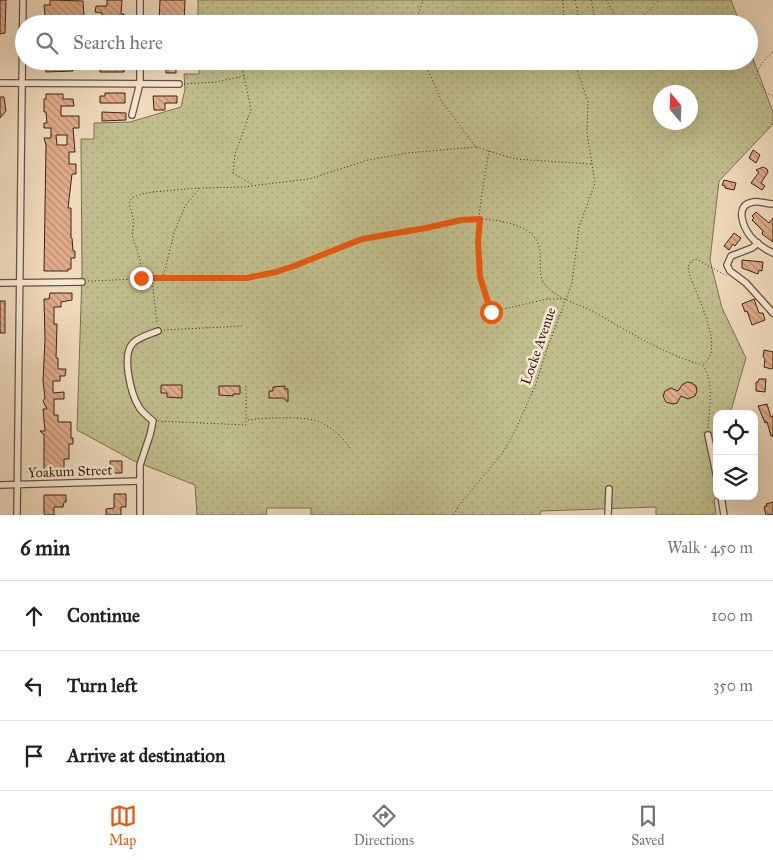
<!DOCTYPE html>
<meta charset="utf-8">
<style>
:root{--surface:#fff;--page:#f6f6f6;--text:#222;--muted:#767676;--line:#e0e0e0;--accent:#ea580c}
body{margin:0;font-family:"IM FELL Great Primer",serif;background:var(--page);color:var(--text)}
.controls{position:absolute;right:15px;bottom:15px;display:grid;overflow:hidden;border-radius:10px;box-shadow:0 5px 20px #0002}
.controls button{width:45px;height:45px;display:grid;place-items:center;padding:0;border:0;border-bottom:1px solid var(--line);background:var(--surface);color:var(--text);font:25px sans-serif}
.compass{position:absolute;left:653px;top:85px;width:45px;height:45px;border-radius:50%;background:var(--surface);box-shadow:0 5px 20px #0002;rotate:341deg}
.stop{position:absolute;width:15px;height:15px;margin:-11px;border:4px solid #ea580c;border-radius:50%;background:#fff}
.stop.end{background:#ea580c;border-color:#fff;box-shadow:0 1px 5px #0008}
.list{margin:0;padding:0;list-style:none}
h2{display:flex;justify-content:space-between;align-items:center;height:65px;margin:0;padding:0 20px;font-size:21px}
h2 small{font-size:16px;font-weight:400;color:var(--muted)}
.list li{display:grid;grid-template-columns:32px 1fr auto;gap:15px;align-items:center;box-sizing:border-box;height:70px;padding:0 20px;border-top:1px solid var(--line)}
.list b{display:block;font-size:19px;white-space:nowrap}
.list em{font-size:16px;font-style:normal;color:var(--muted)}
.icon{flex:none;width:28px;height:28px;fill:none;stroke:currentColor;stroke-width:2;stroke-linecap:round;stroke-linejoin:round}
.map{position:relative;flex:none;width:773px;height:515px;overflow:hidden}
.search{position:absolute;background:var(--surface);box-shadow:0 5px 20px #0002;left:15px;right:15px;top:15px;height:55px;display:flex;align-items:center;gap:12px;box-sizing:border-box;padding:0 18px;border-radius:28px;color:var(--muted);font-size:19px}
.sheet{height:275px;background:var(--surface)}
nav{display:flex;justify-content:space-around;align-items:center;box-sizing:border-box;height:70px;border-top:1px solid var(--line);background:var(--surface);font-size:14px;color:var(--muted)}
nav a{display:grid;justify-items:center;gap:2px}
nav .on{color:var(--accent)}
.map>svg:first-child{display:block}
</style>
<div class="map">
<svg width="773" height="515" viewBox="0 0 773 515">
<defs>
<pattern id="grass-dots" width="8" height="8" patternUnits="userSpaceOnUse" patternTransform="scale(1.25)"><rect width="8" height="8" fill="#c0bd8c"/><path d="M2 2h.1M6 6h.1" fill="none" stroke="#a6a278" stroke-width="1.8" stroke-linecap="round"/></pattern>
<pattern id="building-back-hatch" width="6" height="6" patternUnits="userSpaceOnUse" patternTransform="scale(1.25)"><rect width="6" height="6" fill="#e0ac8a"/><path d="M-1 5l2 2M0 0l6 6M5-1l2 2" fill="none" stroke="#b78c70"/></pattern>
</defs>
<rect width="100%" height="100%" fill="#efdabc"/>
<filter id="stains"><feTurbulence type="fractalNoise" baseFrequency=".004" numOctaves="4"/><feColorMatrix values="0 0 0 0 .2 0 0 0 0 .09 0 0 0 0 .02 0 0 0 .5 -.17"/></filter>
<radialGradient id="worn" r=".72"><stop offset=".6" stop-color="#630" stop-opacity="0"/><stop offset="1" stop-color="#630" stop-opacity=".3"/></radialGradient>
<g fill="url(#grass-dots)" stroke="#7e7050" fill-rule="evenodd">
<path d="M198,0H731L740,24H198Z"/>
<path d="M749,48L773,112V124L719,181L710,260L722,308L746,358L730,414H717V496H723L714,499L716,515H656V507L541,511L540,515H311V508H267L266,515H197L195,485L134,461L77,430L82,274L81,139H94V123L130,122L181,107L185,89L184,74H199V61H749ZM660,92H690V122H660Z"/>
</g>
<g fill="url(#building-back-hatch)" stroke="#3b2413" fill-rule="evenodd">
<path d="M0,0H6L5,33L0,34Z"/>
<path d="M50,0L83,1L84,18H77V24H46L44,5H50Z"/>
<path d="M107,0H122L121,14H124V22L118,21V24H102V13L95,12L96,6H107Z"/>
<path d="M160,0H185L184,23L165,24V21H159Z"/>
<path d="M46,61L73,63V71L46,72Z"/>
<path d="M111,61H124V72H100V63H111Z"/>
<path d="M158,61H180V66H176V73H166V67H158Z"/>
<path d="M105,93H125V103H100V96H105Z"/>
<path d="M46,94H63V99H73L74,106H61V116H79V128H73L75,152H69V164H76V174H72L68,208H71V238H72L73,251H75V258H71V269H68V271H44L46,145L44,138H51V128H44V123H47L46,112H44V99H46ZM56,135H67V145H57Z"/>
<path d="M153,96H177V103H165V110H154Z"/>
<path d="M0,97H4L6,111L0,118Z"/>
<path d="M102,112L126,113V120L102,121Z"/>
<path d="M753,150L760,155L756,163L749,158Z"/>
<path d="M763,167L767,169L768,172L761,183L765,186L762,190L751,183L759,172L756,170Z"/>
<path d="M724,180L736,183L734,190L725,188V186L722,185Z"/>
<path d="M756,212L769,223L773,218V242L762,234L763,231L752,220L754,218L752,216Z"/>
<path d="M734,233L741,238L735,246L733,244L729,250L724,246Z"/>
<path d="M742,260L763,262L762,271L759,270L758,274L742,268Z"/>
<path d="M50,293H72V300L61,302V307H54V324H57L56,358H58V369H66L65,376H60V381H53V393L64,392V399H54V415H58V422H71V438H73V444H69V459H64V473H44V435L40,431H45L43,409H47L43,401L45,398L43,381L45,340L44,299H49Z"/>
<path d="M754,299L759,313H763L765,320L752,325L747,311L745,312L742,304Z"/>
<rect x="0" y="301" width="5" height="32"/>
<path d="M764,350L773,352V368L771,369L764,367L765,359L763,357Z"/>
<path d="M759,379H766L765,392L756,391V382H758Z"/>
<path d="M687,382L692,383L696,386L697,391L695,396L688,399L681,396L677,403L673,404L666,402L663,396L665,391L671,388L678,391L682,385Z"/>
<path d="M161,385H182V398L167,397V393H161Z"/>
<path d="M219,386H240V394H233V396L219,395Z"/>
<path d="M285,386V389H288V402L283,398H269V391H273V387Z"/>
<path d="M767,404L771,417L773,416V436H771L767,422L765,423L758,406Z"/>
<path d="M110,461H122V473H111Z"/>
<path d="M114,494H126V507H121V515H106V509L114,508Z"/>
<path d="M44,495H66V502H64L63,507H54V515H45L44,513Z"/>
<path d="M773,502V514L766,515L764,507L767,506L766,504Z"/>
</g>
<g fill="none" stroke-linecap="round" stroke-linejoin="round">
<g stroke="#68523d" stroke-width="8">
<g id="minor">
<path d="M140,24V0"/>
<path d="M0,83L179,84"/>
<path d="M132,115L140,83V61"/>
<path d="M773,204C767,204 760,201 753,202C734,205 743,227 751,237C757,244 765,249 773,253"/>
<path d="M758,243L752,248L731,256L727,265L730,271L746,283L773,313"/>
<path d="M0,283L82,282"/>
<path d="M708,435L717,478"/>
<path d="M0,485L140,481"/>
<path d="M721,496L724,515"/>
<path d="M17,515L23,0"/>
<path d="M140,515V465L150,435L153,421C148,417 142,412 139,407C131,394 121,355 133,343C139,337 150,334 158,331"/>
<path d="M608,515L609,489"/>
</g>
</g>
<g stroke="#3b2413" stroke-width="1" stroke-dasharray="1 2.5" stroke-linecap="butt">
<path d="M563,0L564,24"/>
<path d="M575,0L580,24"/>
<path d="M591,0L596,24"/>
<path d="M606,0L621,24"/>
<path d="M419,24L418,15L423,0"/>
<path d="M630,24L648,12L659,0"/>
<path d="M773,52C764,60 758,66 756,78L766,93L773,96"/>
<path d="M241,61L251,110L235,154L233,173L253,185"/>
<path d="M424,61L442,102L476,147L515,159L591,164"/>
<path d="M587,61H588"/>
<path d="M184,84L216,82L244,76"/>
<path d="M489,151C483,188 472,242 480,278C483,290 488,301 491,312L547,299H564"/>
<path d="M141,278L140,259L132,235L134,222L129,203L132,198L138,195L152,192L199,188"/>
<path d="M163,278L174,233L185,206L200,188L242,187L309,179L368,160L407,153L476,147"/>
<path d="M152,279L157,324"/>
<path d="M88,281C119,280 151,278 182,278C204,277 225,280 246,277C287,272 322,253 361,240C382,232 405,233 427,228C458,220 490,214 520,227C555,242 530,270 547,287C560,300 579,304 594,312C631,333 660,352 702,365"/>
<path d="M164,330L243,326"/>
<path d="M248,420C264,418 309,415 322,423C334,429 343,438 351,449"/>
<path d="M158,421L246,425V386"/>
<path d="M708,428C709,409 715,379 702,365C727,353 696,294 690,276L688,267L691,261L696,259L727,276"/>
<path d="M454,515L459,505L502,454L514,433L536,384L546,352L572,283L579,227L595,183L587,133L588,102L574,61"/>
</g>
<use href="#minor" stroke="#f5e7d3" stroke-width="5.5"/>
</g>
<g fill="none" stroke-linecap="round" stroke-linejoin="round">
<path stroke="#ea580c" stroke-width="6" d="M141,278H247L276,272L294,266L362,239L426,228L461,220L480,219L478,241L480,277L491,312"/>
</g>
<g text-anchor="middle" stroke-width="5" stroke-linejoin="round" paint-order="stroke">
<g font-size="14" fill="#3b2413" stroke="#f5e7d3">
<text transform="translate(538 346) rotate(-71)" y="5">Locke Avenue</text>
<text transform="translate(70 471) rotate(-2)" y="5">Yoakum Street</text>
</g>
</g>
<rect width="100%" height="100%" filter="url(#stains)"/>
<rect width="100%" height="100%" fill="url(#worn)"/>
</svg>
<div class="controls">
<button><svg class="icon" aria-label="locate" viewBox="0 0 24 24"><circle cx="12" cy="12" r="6"/><path d="M12 2v4M12 18v4M2 12h4M18 12h4"/></svg></button>
<button><svg class="icon" aria-label="layers" viewBox="0 0 24 24"><path d="M12 4l9 5-9 5-9-5zM3 14l9 5 9-5"/></svg></button>
</div>
<svg class="compass" viewBox="-18 -18 36 36"><path d="M0-13l5 13h-10z" fill="#e53935"/><path d="M0 13l5-13h-10z" fill="#767676"/></svg>
<div class="stop" style="left:491px;top:312px"></div>
<div class="stop end" style="left:141px;top:278px"></div>
<div class="search"><svg class="icon" aria-label="search" viewBox="0 0 24 24"><circle cx="10" cy="10" r="6"/><path d="M15 15l6 6"/></svg>Search here</div>
</div>
<section class="sheet">
<h2>6 min<small>Walk · 450 m</small></h2>
<ul class="list">
<li><svg class="icon" aria-label="ahead" viewBox="0 0 24 24"><path d="M12 20V5M6 11l6-6 6 6"/></svg><div><b>Continue</b></div><em>100 m</em></li>
<li><svg class="icon" aria-label="left" viewBox="0 0 24 24"><path d="M17 20v-9H6M10 6l-5 5 5 5"/></svg><div><b>Turn left</b></div><em>350 m</em></li>
<li><svg class="icon" aria-label="arrive" viewBox="0 0 24 24"><path d="M6 21V4h12l-3 4 3 4H6"/></svg><div><b>Arrive at destination</b></div></li>
</ul>
</section>
<nav>
<a class="on"><svg class="icon" aria-label="map" viewBox="0 0 24 24"><path d="M3 6l6-2 6 2 6-2v14l-6 2-6-2-6 2zM9 4v14M15 6v14"/></svg>Map</a>
<a><svg class="icon" aria-label="directions" viewBox="0 0 24 24"><path d="M12 3l9 9-9 9-9-9zM9 14v-3h6M13 9l2 2-2 2"/></svg>Directions</a>
<a><svg class="icon" aria-label="saved" viewBox="0 0 24 24"><path d="M7 4h10v16l-5-4-5 4z"/></svg>Saved</a>
</nav>
